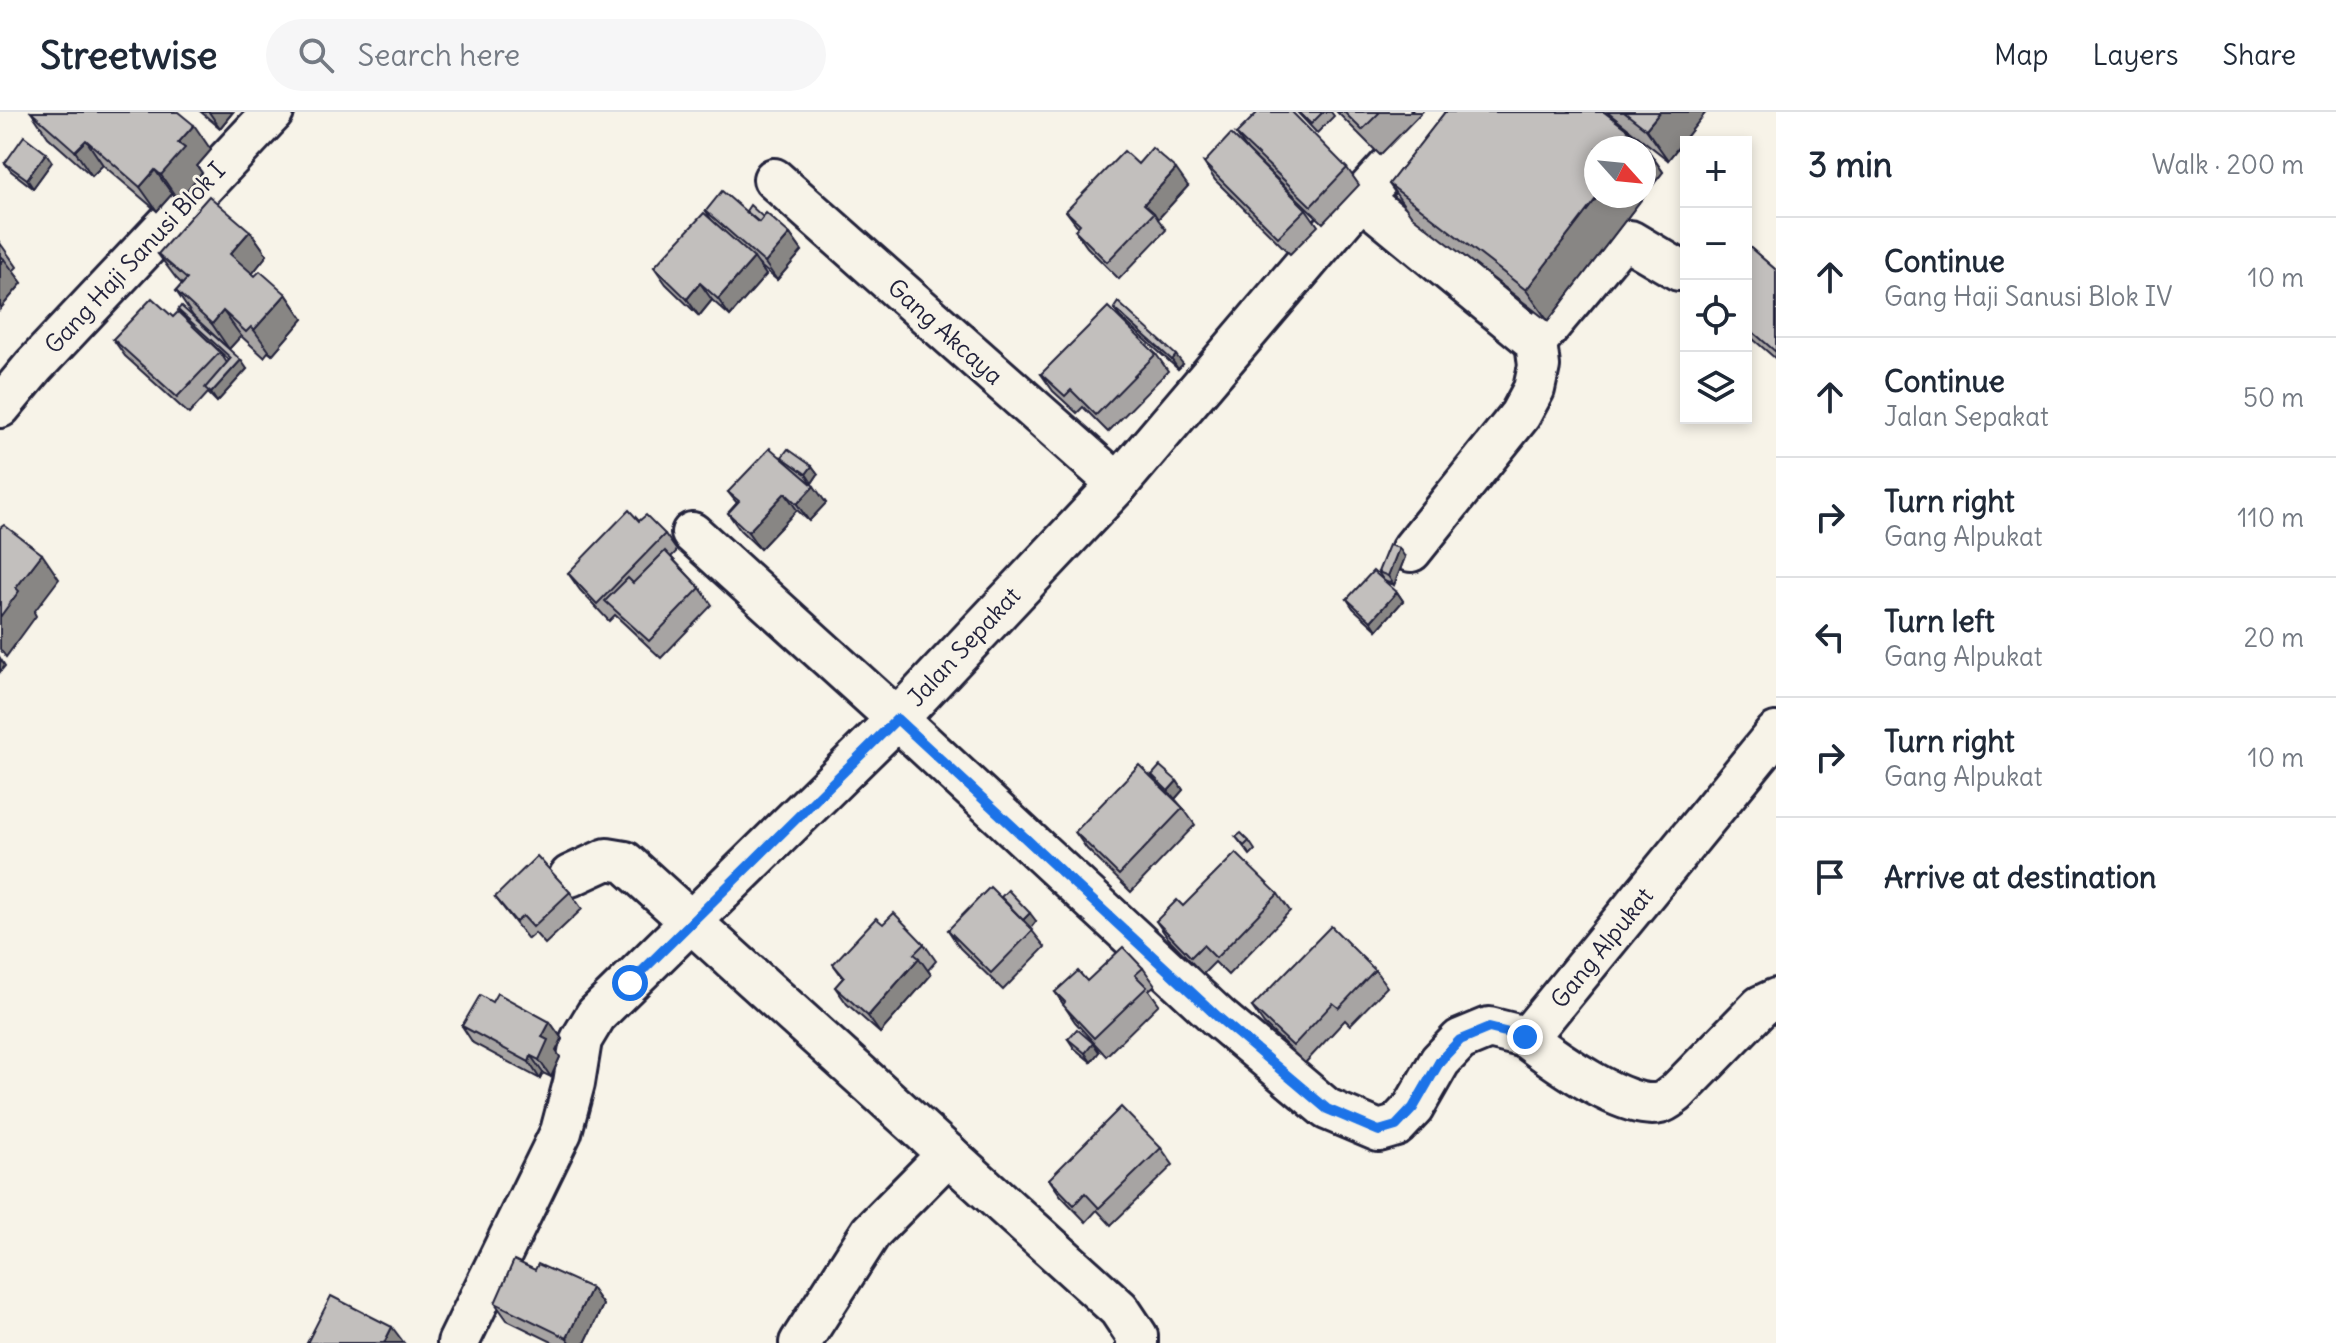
<!DOCTYPE html>
<meta charset="utf-8">
<style>
:root{--surface:#fff;--page:#f6f6f7;--text:#1f2937;--muted:#747a83;--line:#e0e1e3}
body{margin:0;font-family:Delius,sans-serif;background:var(--page);color:var(--text)}
.controls{position:absolute;right:24px;top:24px;display:grid;overflow:hidden;border-radius:0px;box-shadow:0 4px 12px #0003}
.controls button{width:72px;height:72px;display:grid;place-items:center;padding:0;border:0;border-bottom:2px solid var(--line);background:var(--surface);color:var(--text);font:40px sans-serif}
.compass{position:absolute;left:1584px;top:24px;width:72px;height:72px;border-radius:50%;background:var(--surface);box-shadow:0 4px 12px #0003;rotate:117deg}
.stop{position:absolute;width:24px;height:24px;margin:-18px;border:6px solid #1a73e8;border-radius:50%;background:#fff}
.stop.end{background:#1a73e8;border-color:#fff;box-shadow:0 2px 8px #0008}
.list{margin:0;padding:0;list-style:none}
h2{display:flex;justify-content:space-between;align-items:center;height:104px;margin:0;padding:0 32px;font-size:34px}
h2 small{font-size:26px;font-weight:400;color:var(--muted)}
.list li{display:grid;grid-template-columns:52px 1fr auto;gap:24px;align-items:center;box-sizing:border-box;height:120px;padding:0 32px;border-top:2px solid var(--line)}
.list b{display:block;font-size:30px;white-space:nowrap}
.list p{margin:0;font-size:26px;white-space:nowrap;color:var(--muted)}
.list em{font-size:26px;font-style:normal;color:var(--muted)}
.icon{flex:none;width:44px;height:44px;fill:none;stroke:currentColor;stroke-width:2;stroke-linecap:round;stroke-linejoin:round}
.map{position:relative;flex:none;width:1776px;height:1231px;overflow:hidden}
header{display:flex;align-items:center;gap:48px;box-sizing:border-box;height:112px;padding:0 40px;background:var(--surface);border-bottom:2px solid var(--line)}
header strong{font-size:38px}
nav{display:flex;gap:44px;margin-inline-start:auto;font-size:28px}
.search{width:560px;height:72px;background:var(--page);display:flex;align-items:center;gap:20px;box-sizing:border-box;padding:0 28px;border-radius:44px;color:var(--muted);font-size:30px}
main{display:flex}
aside{flex:1;background:var(--surface)}
.map>svg:first-child{display:block}
</style>
<header>
<strong>Streetwise</strong>
<div class="search"><svg class="icon" aria-label="search" viewBox="0 0 24 24"><circle cx="10" cy="10" r="6"/><path d="M15 15l6 6"/></svg>Search here</div>
<nav><a>Map</a><a>Layers</a><a>Share</a></nav>
</header>
<main>
<div class="map">
<svg width="1776" height="1231" viewBox="0 0 1776 1231">
<rect width="100%" height="100%" fill="#f7f3e8"/>
<filter id="ink" filterUnits="userSpaceOnUse"><feTurbulence type="fractalNoise" baseFrequency=".0125" numOctaves="2"/><feDisplacementMap in="SourceGraphic" scale="16" xChannelSelector="R" yChannelSelector="G"/><feConvolveMatrix kernelMatrix="1 2 1 2 8 2 1 2 1" color-interpolation-filters="sRGB"/></filter>
<g filter="url(#ink)">
<g fill="none" stroke-linecap="round" stroke-linejoin="round">
<g stroke="#22223b" stroke-width="46">
<g id="minor">
<path d="M774,67L1118,372"/>
<path d="M1361,86L1536,230L1618,132L1630,129L1679,158"/>
<path d="M0,295L34,254L273,0"/>
<path d="M692,421L897,607L1218,905L1327,997L1379,1019L1396,1014L1413,996L1440,949L1460,928L1489,916L1525,925L1535,916L1776,621"/>
<path d="M1411,439L1520,303L1534,277L1539,254L1536,230"/>
<path d="M570,764L607,747L625,750L1119,1197L1137,1224V1231"/>
<path d="M1525,925C1551,945 1626,1000 1660,991C1665,990 1672,984 1676,981L1761,894L1776,887"/>
<path d="M458,1231L561,1020L574,971L581,928L596,903L897,607L1118,372L1361,86L1439,0"/>
<path d="M800,1231L871,1120L948,1042"/>
</g>
</g>
<use href="#minor" stroke="#f7f3e8" stroke-width="40"/>
</g>
<g fill="#a7a4a3" stroke="#22223b" stroke-width="2" fill-rule="evenodd">
<path d="M31,0L211,38L197,54L202,61L178,88L172,82L157,99L103,53L92,64L48,25Z"/>
<path d="M201,0H233L220,16Z"/>
<path d="M1297,0H1331L1334,4L1317,21Z"/>
<path d="M1337,0H1422L1380,43Z"/>
<path d="M1445,0H1604L1641,28L1663,60L1644,84V36H1596V84H1644L1548,209L1411,103L1389,72Z"/>
<path d="M1607,0H1706L1668,48Z"/>
<path d="M1236,22L1347,56L1359,73L1323,111L1248,39Z"/>
<path d="M52,50L33,76L11,59L5,51Z"/>
<path d="M1204,51L1306,97L1318,114L1290,142L1215,68Z"/>
<path d="M1138,52L1188,74L1158,107L1166,118L1119,167L1087,135L1075,118L1078,115L1066,99Z"/>
<path d="M706,99L748,101L763,105L790,122L802,139L777,168L757,151L766,163L730,204L712,188L699,204L666,172L654,155L712,109Z"/>
<path d="M250,119L267,143L252,162L286,182L303,207L272,243L268,240L264,245L241,224L229,237L193,204L176,179L182,172L176,166L158,142Z"/>
<path d="M0,131L17,155L13,159L22,171L0,197Z"/>
<path d="M1746,132L1776,158V247L1746,221Z"/>
<path d="M1114,196L1183,252L1178,257L1120,205Z"/>
<path d="M178,198L247,257L217,290L208,281L189,302L125,244L113,227L173,205H183ZM198,219L229,248L227,251L220,240Z"/>
<path d="M1156,242L1168,259L1108,320L1083,295L1077,301L1053,279L1041,262Z"/>
<path d="M782,345L812,354L818,362L812,371L803,365L826,391L809,409L797,398L760,437L740,418L728,401L737,391L728,380L784,348Z"/>
<path d="M639,409L665,422L677,439L671,445L700,476L712,493L661,546L615,503L609,509L580,478L568,461Z"/>
<path d="M1405,445L1394,473L1384,469L1378,460Z"/>
<path d="M1397,480L1403,489L1377,518L1353,496L1347,487Z"/>
<path d="M1152,663L1177,669L1183,678L1175,687L1183,696L1195,713L1131,780L1087,737L1075,720L1156,670Z"/>
<path d="M1236,725L1249,729L1255,738L1250,743Z"/>
<path d="M570,780L582,797L545,832L535,821L528,827L495,785Z"/>
<path d="M1278,782L1290,799L1228,863L1215,850L1203,862L1168,826L1156,809L1183,794Z"/>
<path d="M1004,790L1036,809L1030,816L1045,835L1003,878L960,836L948,818Z"/>
<path d="M883,812L924,832L936,849L928,858L931,863L880,921L847,892L835,875L843,866L833,852Z"/>
<path d="M1143,856L1155,873L1149,878L1159,892L1106,944L1075,910L1055,880L1087,869Z"/>
<path d="M1375,858L1387,875L1350,913L1345,908L1305,951L1264,912L1252,895Z"/>
<path d="M492,890L550,910L562,927L556,939L560,945L551,965L543,961L540,967L473,931L462,914Z"/>
<path d="M1068,927L1093,931L1099,940L1091,950L1074,936Z"/>
<path d="M1161,1036L1173,1053L1111,1113L1097,1098L1086,1110L1061,1084L1049,1067Z"/>
<path d="M535,1158L591,1176L603,1193L585,1231H554L507,1208L495,1191Z"/>
</g>
<g fill="#888684" stroke="#22223b" stroke-width="2">
<path d="M209,0H233L220,16Z"/>
<path d="M1660,0H1706L1668,48L1646,17Z"/>
<path d="M194,13L211,38L197,54L202,61L178,88L161,63L178,31Z"/>
<path d="M86,28L103,53L92,64L75,39Z"/>
<path d="M1641,28L1663,60L1644,84V36H1635Z"/>
<path d="M46,41L52,50L33,76L27,67Z"/>
<path d="M1176,57L1188,74L1158,107L1154,101L1144,92Z"/>
<path d="M155,58L172,82L157,99L140,75Z"/>
<path d="M1598,84H1644L1548,209L1526,178Z"/>
<path d="M250,119L267,143L248,167L230,142Z"/>
<path d="M790,122L802,139L777,168L765,151Z"/>
<path d="M754,146L766,163L730,204L718,187Z"/>
<path d="M4,147L22,171L0,197V152Z"/>
<path d="M700,171L712,188L699,204L687,187Z"/>
<path d="M286,182L303,207L272,243L254,218Z"/>
<path d="M223,199L241,224L229,237L212,212Z"/>
<path d="M1176,243L1183,252L1178,257L1172,248Z"/>
<path d="M241,248L247,257L217,290L211,281Z"/>
<path d="M812,354L818,362L812,371L806,362Z"/>
<path d="M814,374L826,391L809,409L797,392Z"/>
<path d="M785,381L797,398L760,437L748,420Z"/>
<path d="M1399,436L1405,445L1394,473L1388,464Z"/>
<path d="M42,442L59,467L34,500L36,504L6,545L0,537V505L16,476Z"/>
<path d="M1397,480L1403,489L1377,518L1371,509Z"/>
<path d="M0,546L5,554L0,560Z"/>
<path d="M1177,669L1183,678L1175,687L1168,679Z"/>
<path d="M1030,801L1036,809L1030,817L1023,808Z"/>
<path d="M919,846L931,863L880,921L868,904Z"/>
<path d="M550,910L562,927L556,939L560,945L551,965L539,948L542,925Z"/>
<path d="M1093,931L1099,940L1091,950L1085,941Z"/>
<path d="M531,944L543,961L540,967L529,950Z"/>
<path d="M591,1176L603,1193L585,1231H571L567,1226Z"/>
<path d="M392,1215L404,1231H384Z"/>
</g>
<g fill="#c2bfbd" stroke="#22223b" stroke-width="2">
<path d="M31,0H178L194,13L178,31L185,36L161,63L155,58L140,75L86,28L75,39Z"/>
<path d="M1258,0H1292L1347,56L1311,94L1236,22Z"/>
<path d="M1299,0H1323L1311,12Z"/>
<path d="M1344,0H1380L1362,18Z"/>
<path d="M1445,0H1604L1641,28L1635,36H1596V84H1598L1526,178L1389,72Z"/>
<path d="M1624,0H1660L1646,17Z"/>
<path d="M1231,22L1306,97L1278,125L1204,51Z"/>
<path d="M24,24L46,41L27,67L5,51Z"/>
<path d="M1152,36L1176,57L1144,92L1154,101L1107,150L1075,118L1080,112L1066,99L1124,39L1138,52Z"/>
<path d="M722,79L758,110L766,101L790,122L765,151L706,99Z"/>
<path d="M209,84L250,119L230,142L255,164L260,159L286,182L254,218L251,215L246,220L223,199L212,212L176,179L187,167L158,142Z"/>
<path d="M750,93L763,105L759,110L746,99Z"/>
<path d="M704,101L754,146L718,187L700,171L687,187L654,155Z"/>
<path d="M1746,132L1776,158V240L1746,214Z"/>
<path d="M0,143L4,147L0,152Z"/>
<path d="M152,186L173,205L178,200L220,240L177,285L113,227Z"/>
<path d="M1118,190L1176,243L1172,248L1114,196Z"/>
<path d="M181,194L241,248L211,281L205,276L231,246L178,198Z"/>
<path d="M1108,195L1156,242L1096,303L1071,278L1065,284L1041,262Z"/>
<path d="M770,336L814,374L797,392L785,381L748,420L728,401L739,389L728,380Z"/>
<path d="M788,337L812,354L806,362L782,345Z"/>
<path d="M629,398L639,409L646,403L665,422L597,492L568,461Z"/>
<path d="M4,413L42,442L16,476L19,479L0,505V416Z"/>
<path d="M1389,433L1399,436L1388,464L1378,460Z"/>
<path d="M665,439L700,476L649,529L605,489L628,466L633,471Z"/>
<path d="M1373,459L1397,480L1371,509L1347,487Z"/>
<path d="M1139,653L1183,696L1119,763L1075,720Z"/>
<path d="M1160,654L1177,669L1168,679L1152,663Z"/>
<path d="M1241,721L1249,729L1244,734L1236,725Z"/>
<path d="M1236,741L1278,782L1216,846L1203,833L1191,845L1156,809L1177,788L1183,794Z"/>
<path d="M537,744L570,780L533,815L523,804L516,810L495,785Z"/>
<path d="M990,775L1033,818L991,861L948,818Z"/>
<path d="M1008,778L1030,801L1023,808L1001,785Z"/>
<path d="M894,801L924,832L914,842L919,846L868,904L835,875L844,865L833,852L876,806L883,812Z"/>
<path d="M1331,814L1375,858L1339,896L1333,891L1293,934L1252,895Z"/>
<path d="M1123,835L1143,856L1135,863L1147,875L1094,926L1063,893L1065,890L1055,880L1078,859L1087,869Z"/>
<path d="M497,881L550,910L542,925L548,928L539,948L531,944L529,950L462,914L480,883L492,890Z"/>
<path d="M1077,917L1093,931L1085,941L1068,927Z"/>
<path d="M1121,995L1161,1036L1099,1096L1085,1081L1074,1093L1049,1067Z"/>
<path d="M514,1148L535,1158L538,1152L591,1176L567,1226L495,1191Z"/>
<path d="M331,1184L392,1215L384,1231H307Z"/>
</g>
</g>
<g fill="none" stroke-linecap="round" stroke-linejoin="round" filter="url(#ink)">
<path stroke="#1a73e8" stroke-width="10" d="M630,871L897,607L1218,905L1327,997L1379,1019L1396,1014L1413,996L1440,949L1460,928L1489,916L1525,925"/>
</g>
<g text-anchor="middle" stroke-width="6" stroke-linejoin="round" paint-order="stroke">
<g font-size="24" fill="#22223b" stroke="#f7f3e8">
<text transform="translate(135 146) rotate(-47)" y="8">Gang Haji Sanusi Blok I</text>
<text transform="translate(945 220) rotate(42)" y="8">Gang Akcaya</text>
<text transform="translate(964 535) rotate(-47)" y="8">Jalan Sepakat</text>
<text transform="translate(1602 836) rotate(-51)" y="8">Gang Alpukat</text>
</g>
</g>
</svg>
<div class="controls">
<button>+</button>
<button>−</button>
<button><svg class="icon" aria-label="locate" viewBox="0 0 24 24"><circle cx="12" cy="12" r="6"/><path d="M12 2v4M12 18v4M2 12h4M18 12h4"/></svg></button>
<button><svg class="icon" aria-label="layers" viewBox="0 0 24 24"><path d="M12 4l9 5-9 5-9-5zM3 14l9 5 9-5"/></svg></button>
</div>
<svg class="compass" viewBox="-18 -18 36 36"><path d="M0-13l5 13h-10z" fill="#e53935"/><path d="M0 13l5-13h-10z" fill="#747a83"/></svg>
<div class="stop" style="left:630px;top:871px"></div>
<div class="stop end" style="left:1525px;top:925px"></div>
</div>
<aside>
<h2>3 min<small>Walk · 200 m</small></h2>
<ul class="list">
<li><svg class="icon" aria-label="ahead" viewBox="0 0 24 24"><path d="M12 20V5M6 11l6-6 6 6"/></svg><div><b>Continue</b><p>Gang Haji Sanusi Blok IV</p></div><em>10 m</em></li>
<li><svg class="icon" aria-label="ahead" viewBox="0 0 24 24"><path d="M12 20V5M6 11l6-6 6 6"/></svg><div><b>Continue</b><p>Jalan Sepakat</p></div><em>50 m</em></li>
<li><svg class="icon" aria-label="right" viewBox="0 0 24 24"><path d="M7 20v-9h11M14 6l5 5-5 5"/></svg><div><b>Turn right</b><p>Gang Alpukat</p></div><em>110 m</em></li>
<li><svg class="icon" aria-label="left" viewBox="0 0 24 24"><path d="M17 20v-9H6M10 6l-5 5 5 5"/></svg><div><b>Turn left</b><p>Gang Alpukat</p></div><em>20 m</em></li>
<li><svg class="icon" aria-label="right" viewBox="0 0 24 24"><path d="M7 20v-9h11M14 6l5 5-5 5"/></svg><div><b>Turn right</b><p>Gang Alpukat</p></div><em>10 m</em></li>
<li><svg class="icon" aria-label="arrive" viewBox="0 0 24 24"><path d="M6 21V4h12l-3 4 3 4H6"/></svg><div><b>Arrive at destination</b></div></li>
</ul>
</aside>
</main>
